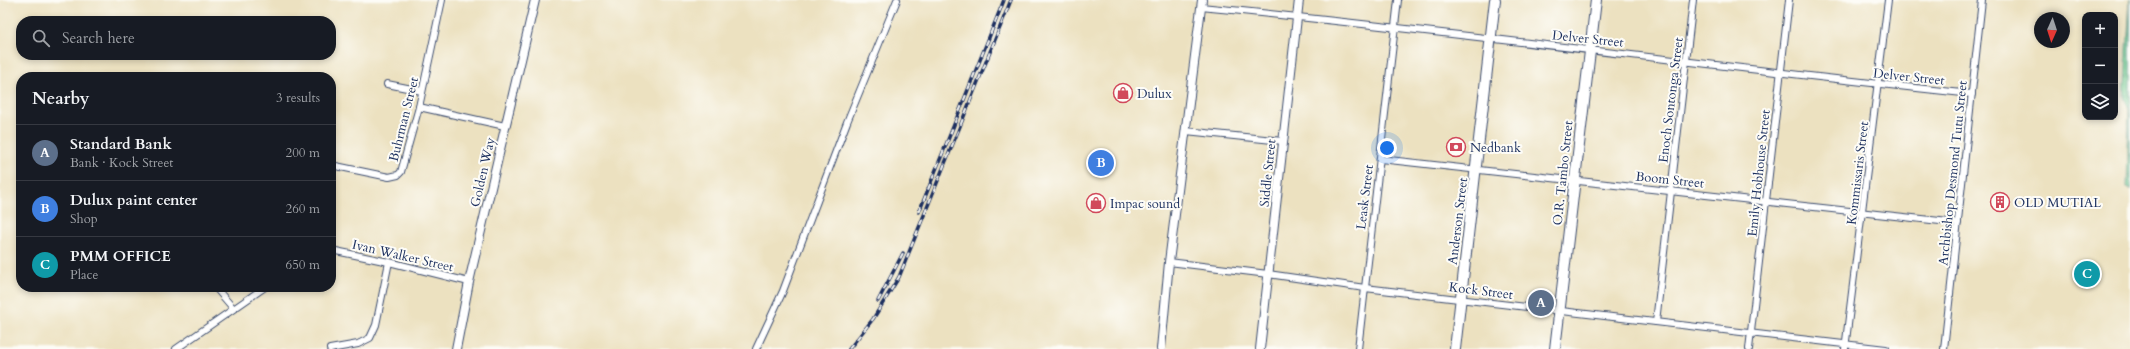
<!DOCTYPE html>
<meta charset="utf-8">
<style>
:root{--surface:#171b24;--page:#20242c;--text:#f1f3f6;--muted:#9ea1a6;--line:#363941;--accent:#b45309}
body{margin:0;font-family:Cardo,serif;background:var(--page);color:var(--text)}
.controls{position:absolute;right:12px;top:12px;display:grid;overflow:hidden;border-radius:8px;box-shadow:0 2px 6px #0003}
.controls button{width:36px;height:36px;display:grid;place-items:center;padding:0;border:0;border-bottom:1px solid var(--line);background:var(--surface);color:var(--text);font:20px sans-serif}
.compass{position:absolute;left:2034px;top:12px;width:36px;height:36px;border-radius:50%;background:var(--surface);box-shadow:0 2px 6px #0003;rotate:183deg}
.you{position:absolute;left:1387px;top:148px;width:14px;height:14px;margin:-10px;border:3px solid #fff;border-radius:50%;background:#1a73e8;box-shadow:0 0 0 6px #1a73e833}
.badge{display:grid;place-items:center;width:26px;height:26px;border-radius:50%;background:var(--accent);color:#fff;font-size:13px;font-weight:700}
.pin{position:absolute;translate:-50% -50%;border:2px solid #fff;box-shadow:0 1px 4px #0006}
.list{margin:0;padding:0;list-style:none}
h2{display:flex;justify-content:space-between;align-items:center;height:52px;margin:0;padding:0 16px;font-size:17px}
h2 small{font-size:13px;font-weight:400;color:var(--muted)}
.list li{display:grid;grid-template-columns:26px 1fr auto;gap:12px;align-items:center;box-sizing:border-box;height:56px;padding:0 16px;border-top:1px solid var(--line)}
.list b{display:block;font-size:15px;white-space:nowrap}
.list p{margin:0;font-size:13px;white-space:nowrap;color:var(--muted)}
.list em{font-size:13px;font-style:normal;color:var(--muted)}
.icon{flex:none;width:22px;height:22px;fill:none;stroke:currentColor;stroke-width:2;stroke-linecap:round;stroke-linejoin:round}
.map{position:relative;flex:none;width:2130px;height:349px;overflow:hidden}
.search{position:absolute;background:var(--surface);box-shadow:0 2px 6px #0003;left:16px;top:16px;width:320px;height:44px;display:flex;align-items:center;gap:10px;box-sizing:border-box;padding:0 14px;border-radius:16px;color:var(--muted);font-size:15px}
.panel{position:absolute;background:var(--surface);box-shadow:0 2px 6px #0003;left:16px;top:72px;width:320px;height:220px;border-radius:16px}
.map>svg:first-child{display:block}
</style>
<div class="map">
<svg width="2130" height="349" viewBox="0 0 2130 349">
<defs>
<pattern id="grass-tufts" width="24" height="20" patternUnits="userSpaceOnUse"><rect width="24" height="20" fill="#72ca90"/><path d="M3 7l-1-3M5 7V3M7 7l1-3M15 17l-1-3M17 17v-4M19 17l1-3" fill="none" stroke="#5da479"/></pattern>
</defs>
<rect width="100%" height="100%" fill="#fdfcf7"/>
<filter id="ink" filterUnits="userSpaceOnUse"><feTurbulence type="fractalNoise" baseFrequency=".025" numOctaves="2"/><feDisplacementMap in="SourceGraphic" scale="8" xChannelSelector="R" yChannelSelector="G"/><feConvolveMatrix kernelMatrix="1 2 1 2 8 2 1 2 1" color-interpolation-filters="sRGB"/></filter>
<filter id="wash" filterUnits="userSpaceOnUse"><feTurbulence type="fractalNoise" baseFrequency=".012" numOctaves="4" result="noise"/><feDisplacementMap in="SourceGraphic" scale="16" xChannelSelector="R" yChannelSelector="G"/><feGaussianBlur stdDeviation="0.9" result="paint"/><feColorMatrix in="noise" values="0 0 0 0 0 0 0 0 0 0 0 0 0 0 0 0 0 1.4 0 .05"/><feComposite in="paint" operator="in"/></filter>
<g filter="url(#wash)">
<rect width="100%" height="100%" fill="#ece1c0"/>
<path fill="url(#grass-tufts)" stroke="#467c77" d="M2130,0V191L2127,188L2129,110L2124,97Z"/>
</g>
<g filter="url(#ink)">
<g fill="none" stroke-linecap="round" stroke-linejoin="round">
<g stroke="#3a4a6d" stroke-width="8">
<g id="minor">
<path d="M1201,7C1458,32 1715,67 1972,94"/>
<path d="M387,84L422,91"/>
<path d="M419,107L505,126"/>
<path d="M1186,131L1283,141"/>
<path d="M1380,159L1958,223"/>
<path d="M331,165L389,177L398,175L401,172L419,107L442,0"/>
<path d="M331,250L389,262L469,282"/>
<path d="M1169,262L1268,274L1365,288L1886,349"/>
<path d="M215,287L233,308"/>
<path d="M1656,322L1693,0"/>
<path d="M176,349L265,287"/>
<path d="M330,349L358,344L370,338L376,325L389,262"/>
<path d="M756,349L783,291L847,122L897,0"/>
<path d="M1358,349L1398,0"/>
<path d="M1749,349L1789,0"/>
<path d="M1845,349L1888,0"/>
<path d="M1944,349L1982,0"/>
</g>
</g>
<g stroke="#3a4a6d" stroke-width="10">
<g id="tertiary">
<path d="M456,349L469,282L535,0"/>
<path d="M1161,349L1169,262L1202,0"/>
<path d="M1260,349L1299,0"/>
</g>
</g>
<g stroke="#3a4a6d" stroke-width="12">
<g id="primary">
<path d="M1455,349L1495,0"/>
<path d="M1555,349L1596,0"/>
</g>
</g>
<use href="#minor" stroke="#fff" stroke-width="6"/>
<use href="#tertiary" stroke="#fff" stroke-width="8"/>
<use href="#primary" stroke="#fff" stroke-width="10"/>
<g stroke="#1b2f5e" stroke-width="3.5">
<g id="rail">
<path d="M919,212L1004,0"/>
<path d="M878,301L903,253"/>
<path d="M849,349L873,319L899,277L1011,0"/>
</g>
</g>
<use href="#rail" stroke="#fdfcf7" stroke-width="2" stroke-dasharray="6" stroke-linecap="butt"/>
</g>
</g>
<defs>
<g id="shop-ring" transform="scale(1)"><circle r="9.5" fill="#fdfcf7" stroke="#d1495b" stroke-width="1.5"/><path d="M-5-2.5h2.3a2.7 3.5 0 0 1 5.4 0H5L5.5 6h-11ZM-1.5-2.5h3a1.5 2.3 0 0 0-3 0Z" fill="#d1495b"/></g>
<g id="bank-ring" transform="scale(1)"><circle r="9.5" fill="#fdfcf7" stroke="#d1495b" stroke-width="1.5"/><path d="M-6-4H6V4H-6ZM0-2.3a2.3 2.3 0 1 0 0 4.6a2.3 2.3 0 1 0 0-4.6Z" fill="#d1495b"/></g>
<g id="building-ring" transform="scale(1)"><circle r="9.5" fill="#fdfcf7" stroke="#d1495b" stroke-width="1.5"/><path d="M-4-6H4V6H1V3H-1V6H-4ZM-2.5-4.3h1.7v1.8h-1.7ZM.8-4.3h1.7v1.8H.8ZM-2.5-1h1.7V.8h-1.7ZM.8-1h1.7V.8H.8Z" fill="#d1495b"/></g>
</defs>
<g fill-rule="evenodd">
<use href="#shop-ring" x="1123" y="93"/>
<use href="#bank-ring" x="1456" y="147"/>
<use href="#building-ring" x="2000" y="202"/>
<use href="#shop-ring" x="1096" y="203"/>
</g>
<g text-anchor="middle" stroke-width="4" stroke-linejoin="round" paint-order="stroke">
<g font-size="13" fill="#1b2f5e" stroke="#fdfcf7">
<text transform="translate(1588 38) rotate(6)" y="5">Delver Street</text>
<text transform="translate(1909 76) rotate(6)" y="5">Delver Street</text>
<text transform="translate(1670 100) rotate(-83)" y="5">Enoch Sontonga Street</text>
<text transform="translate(403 119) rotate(-76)" y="5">Buhrman Street</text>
<text transform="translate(482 172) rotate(-77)" y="5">Golden Way</text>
<text transform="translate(1267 173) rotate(-84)" y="5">Siddle Street</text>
<text transform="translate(1562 173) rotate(-84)" y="5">O.R. Tambo Street</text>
<text transform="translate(1758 173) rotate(-84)" y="5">Emily Hobhouse Street</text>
<text transform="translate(1857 173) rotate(-83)" y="5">Kommissaris Street</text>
<text transform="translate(1952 173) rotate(-84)" y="5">Archbishop Desmond Tutu Street</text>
<text transform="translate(1670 179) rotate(6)" y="5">Boom Street</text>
<text transform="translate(1364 197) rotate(-83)" y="5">Leask Street</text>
<text transform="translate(1457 221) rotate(-83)" y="5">Anderson Street</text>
<text transform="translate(403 255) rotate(13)" y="5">Ivan Walker Street</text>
<text transform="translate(1481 290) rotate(7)" y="5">Kock Street</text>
</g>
<g font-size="13" fill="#1b2f5e" stroke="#fdfcf7" text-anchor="start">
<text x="1137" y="98">Dulux</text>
<text x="1470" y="152">Nedbank</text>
<text x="2014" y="207">OLD MUTIAL</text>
<text x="1110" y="208">Impac sound</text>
</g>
</g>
</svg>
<div class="controls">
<button>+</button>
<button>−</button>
<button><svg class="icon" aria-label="layers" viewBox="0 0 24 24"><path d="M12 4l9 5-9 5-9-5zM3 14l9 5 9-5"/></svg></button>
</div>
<svg class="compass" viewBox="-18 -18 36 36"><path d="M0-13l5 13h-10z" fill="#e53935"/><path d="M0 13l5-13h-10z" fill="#9ea1a6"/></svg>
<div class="you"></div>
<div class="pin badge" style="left:1541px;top:303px;background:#5c6f8a">A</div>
<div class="pin badge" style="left:1101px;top:163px;background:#3f7fe0">B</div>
<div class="pin badge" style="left:2087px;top:274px;background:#0f9aa8">C</div>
<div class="search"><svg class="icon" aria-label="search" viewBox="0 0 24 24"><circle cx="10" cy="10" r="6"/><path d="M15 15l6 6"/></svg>Search here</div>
<section class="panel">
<h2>Nearby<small>3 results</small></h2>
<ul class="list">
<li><span class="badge" style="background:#5c6f8a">A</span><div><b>Standard Bank</b><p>Bank · Kock Street</p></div><em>200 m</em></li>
<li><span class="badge" style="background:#3f7fe0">B</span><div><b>Dulux paint center</b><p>Shop</p></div><em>260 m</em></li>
<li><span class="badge" style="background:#0f9aa8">C</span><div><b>PMM OFFICE</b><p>Place</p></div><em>650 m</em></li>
</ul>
</section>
</div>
